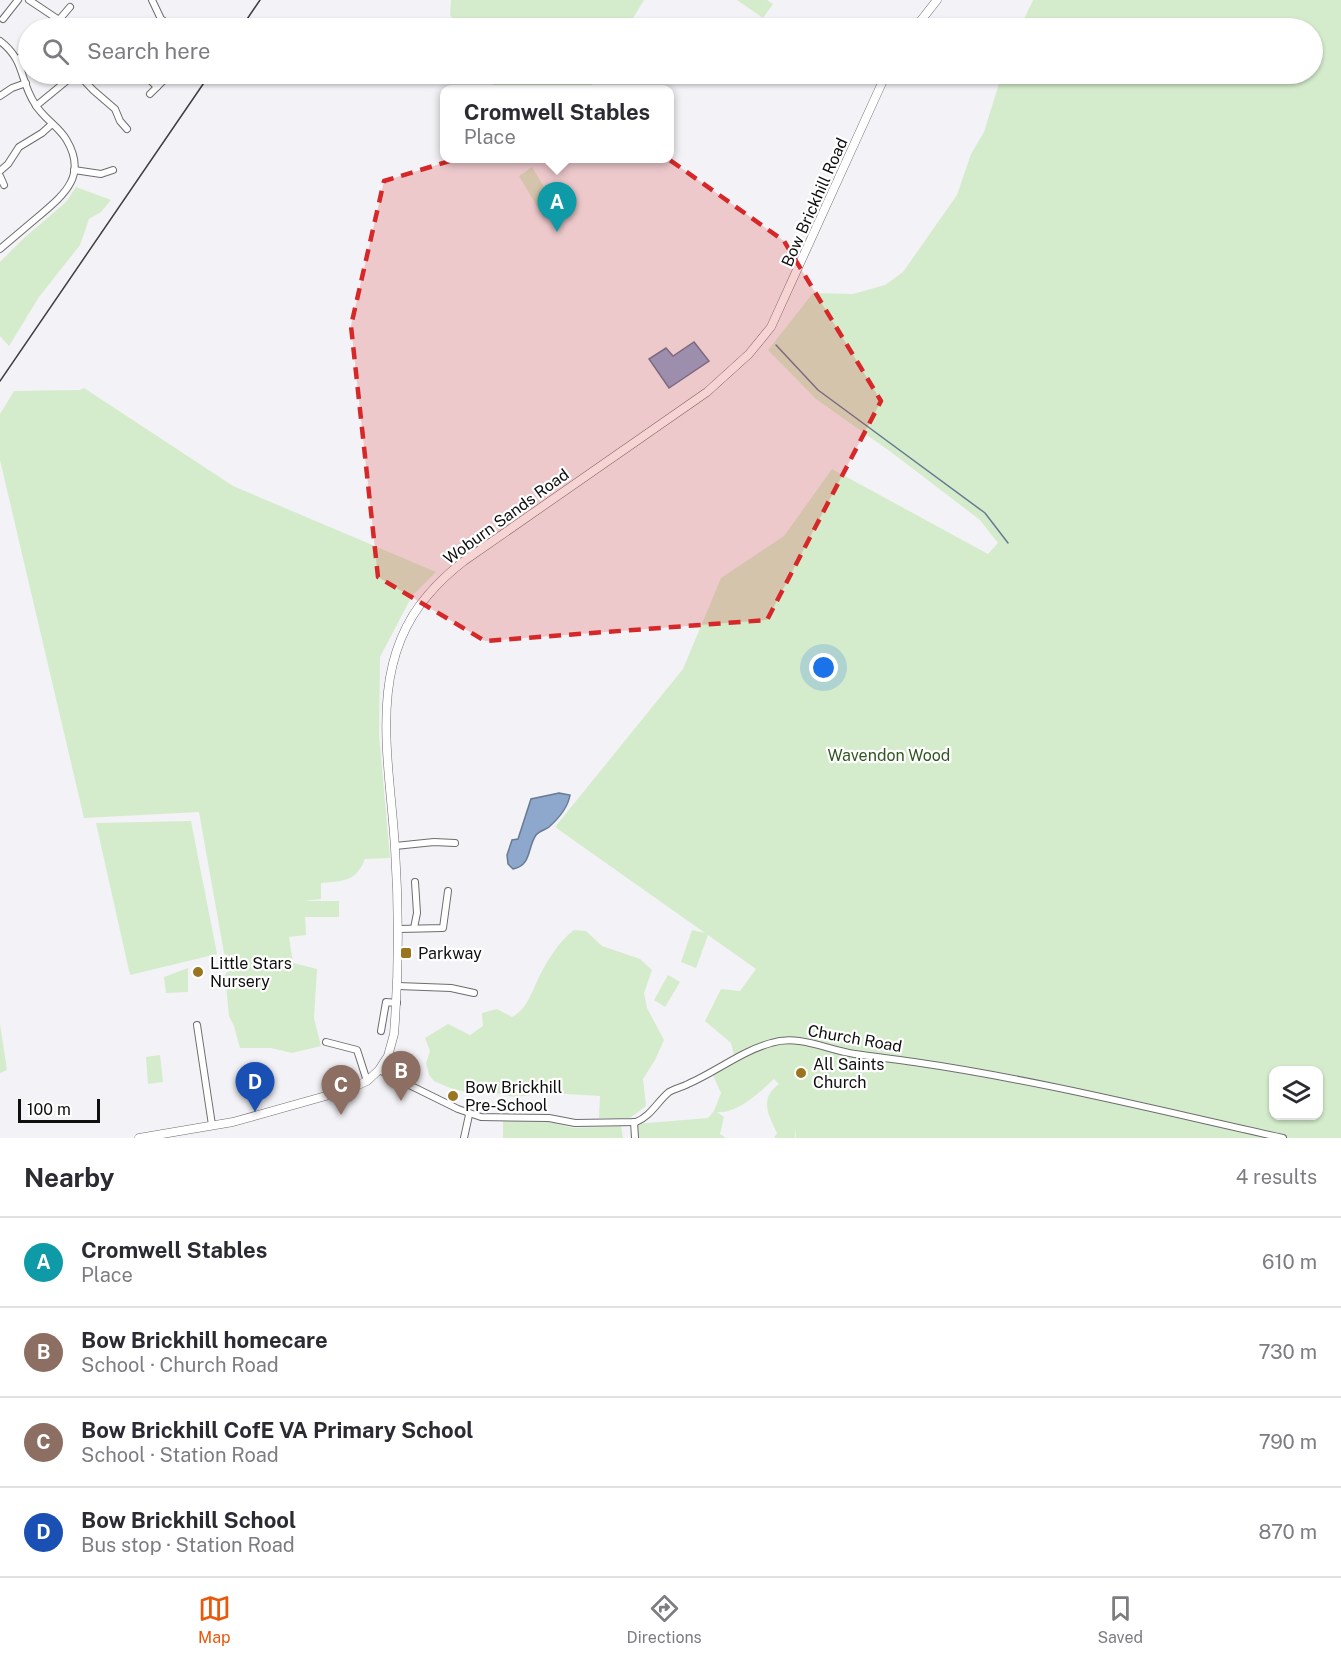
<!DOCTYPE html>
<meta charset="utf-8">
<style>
:root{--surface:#fff;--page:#f7f7f7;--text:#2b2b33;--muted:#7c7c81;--line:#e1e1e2;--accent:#ea580c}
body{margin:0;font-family:"Public Sans",sans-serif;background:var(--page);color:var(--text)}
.controls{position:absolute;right:18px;bottom:18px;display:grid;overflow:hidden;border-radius:12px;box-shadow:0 2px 4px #0004}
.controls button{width:54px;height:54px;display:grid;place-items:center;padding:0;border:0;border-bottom:2px solid var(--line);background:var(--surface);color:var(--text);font:30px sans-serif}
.scale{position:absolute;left:18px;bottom:15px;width:82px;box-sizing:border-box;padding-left:6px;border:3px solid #100f10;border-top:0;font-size:16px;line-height:21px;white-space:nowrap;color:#100f10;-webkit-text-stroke:4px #fff;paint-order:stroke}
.you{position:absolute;left:824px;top:668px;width:21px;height:21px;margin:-15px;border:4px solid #fff;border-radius:50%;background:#1a73e8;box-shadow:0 0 0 9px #1a73e833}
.badge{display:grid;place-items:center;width:39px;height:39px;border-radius:50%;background:var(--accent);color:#fff;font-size:20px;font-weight:700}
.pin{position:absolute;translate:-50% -50px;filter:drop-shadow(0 2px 3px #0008)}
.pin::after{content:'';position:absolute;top:32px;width:21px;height:18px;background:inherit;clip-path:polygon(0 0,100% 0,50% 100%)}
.popup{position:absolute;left:440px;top:85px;width:234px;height:78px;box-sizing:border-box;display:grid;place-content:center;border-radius:12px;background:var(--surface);filter:drop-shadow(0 2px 4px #0005);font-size:20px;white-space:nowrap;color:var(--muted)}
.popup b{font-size:22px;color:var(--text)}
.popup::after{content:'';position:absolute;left:50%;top:100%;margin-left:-12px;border:12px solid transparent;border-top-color:var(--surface)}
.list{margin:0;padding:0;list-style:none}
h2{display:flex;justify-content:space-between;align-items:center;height:78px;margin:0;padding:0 24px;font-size:26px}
h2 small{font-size:20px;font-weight:400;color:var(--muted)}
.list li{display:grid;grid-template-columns:39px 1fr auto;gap:18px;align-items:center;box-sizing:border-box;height:90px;padding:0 24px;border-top:2px solid var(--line)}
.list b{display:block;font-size:22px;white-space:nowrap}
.list p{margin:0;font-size:20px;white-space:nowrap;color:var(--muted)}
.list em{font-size:20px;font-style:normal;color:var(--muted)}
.icon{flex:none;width:33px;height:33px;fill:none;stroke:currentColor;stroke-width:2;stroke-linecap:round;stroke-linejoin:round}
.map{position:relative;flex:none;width:1341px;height:1138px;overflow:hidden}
.search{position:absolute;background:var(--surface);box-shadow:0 2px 4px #0004;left:18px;right:18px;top:18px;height:66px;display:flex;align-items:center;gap:15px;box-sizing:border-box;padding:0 21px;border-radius:33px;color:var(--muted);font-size:22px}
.sheet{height:438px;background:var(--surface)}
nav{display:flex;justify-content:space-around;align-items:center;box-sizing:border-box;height:84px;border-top:2px solid var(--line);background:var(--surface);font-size:16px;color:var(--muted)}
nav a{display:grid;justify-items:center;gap:3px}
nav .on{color:var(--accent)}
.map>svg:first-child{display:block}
</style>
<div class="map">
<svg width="1341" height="1138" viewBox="0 0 1341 1138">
<rect width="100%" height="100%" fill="#f3f2f6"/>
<g fill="#d4eccc" fill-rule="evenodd">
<path d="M451,0H644L627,28H459L450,15Z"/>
<path d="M737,0H767L773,4L763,18Z"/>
<path d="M1033,0H1341V1138H796V1127L795,1138H774L777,1133C768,1114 759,1099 779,1084L774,1079C760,1092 737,1114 717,1112L724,1117L720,1134L726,1138H636L635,1124L708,1118L714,1111L721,1093L712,1073L734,1055L731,1043L705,1021L721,989L740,991L756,969L708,935L696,968L681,962L692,930L705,933L555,827L683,669L721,578L784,536L832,469L988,554L998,543L980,520L891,452L816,399L768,350L813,293L853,294L885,285L903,272L957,195L971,154L984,132L1002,74H1312V28H1020ZM1274,1070H1318V1116H1274Z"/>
<path d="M486,74H599L589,89H496Z"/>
<path d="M532,167L558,210L544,218L519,176Z"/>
<path d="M76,187L111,200L101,212L89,219L80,245L39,297L9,346L0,336V262L23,239L66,202Z"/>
<path d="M84,388L233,486L436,572L412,596L380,657L379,735L390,858L365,859C356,882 343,881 321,883V899L304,901H339V917H305L306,935L289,937L293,963L317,969L314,1018L321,1046L292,1053L271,1048H240L234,1026L229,1016L225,975L234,965L224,953L199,812L84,818L0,460V414L14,391L80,390Z"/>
<path d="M191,821L217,954L130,975L96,823Z"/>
<path d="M574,930L586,931L602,946L640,959L652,970L644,993L647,1008L664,1040L655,1060L643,1079L646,1106L630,1118H599L600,1096L549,1093L515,1097L486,1091L466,1092L450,1088L434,1081L429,1075L426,1063L430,1051L425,1038L448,1024L470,1035L483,1026L482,1013L497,1009L512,1017C527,1009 531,994 538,979C547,961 558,942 574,930Z"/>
<path d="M188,968V992L166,993L164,977Z"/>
<path d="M668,975L680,982L665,1007L654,1000Z"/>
<path d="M0,1024L7,1070L0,1073Z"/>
<path d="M160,1055L163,1082L148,1084L146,1057Z"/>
<path d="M503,1121H546L574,1128L621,1126L623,1138H503Z"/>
</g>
<g fill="#8ea8cd" stroke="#687a94" stroke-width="1.5">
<path d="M694,342L709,361L669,388L649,359L666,348L673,356Z"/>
<path d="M559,793L570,795C568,807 558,819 549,827C545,830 539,831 536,835C527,848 532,865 513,869L508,864L507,855L512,840L518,839L531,799Z"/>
</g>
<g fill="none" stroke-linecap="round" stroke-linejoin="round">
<path stroke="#687a94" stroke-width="1.5" d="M776,345L818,390L985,513L1008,543"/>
<g stroke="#6d6c6f" stroke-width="8">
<g id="minor">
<path d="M29,0L59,20"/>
<path d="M152,0L161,19L174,28"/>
<path d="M3,19L18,0"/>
<path d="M52,28L70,7"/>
<path d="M198,28H200"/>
<path d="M0,41C26,61 19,80 35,104C43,118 58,126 66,139C88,175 65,194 39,216C26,227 13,238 0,249"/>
<path d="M18,59L28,52"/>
<path d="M78,74L93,90L115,109L120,121L127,129"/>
<path d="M144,74L157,87"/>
<path d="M150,94L162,82"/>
<path d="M0,96L12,88L26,83"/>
<path d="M36,106L75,74"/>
<path d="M74,170L101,174L113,170"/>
<path d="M0,171L8,164L19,147L42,133L52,124"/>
<path d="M0,176L4,185"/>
<path d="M395,846L434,842L455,843"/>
<path d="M414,928L417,913L415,882"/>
<path d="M399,929L443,928L448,891"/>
<path d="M398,986L451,988L474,993"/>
<path d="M197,1025L212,1125"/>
<path d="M381,1031L386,1002L397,1003"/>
<path d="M326,1042L357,1050L367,1081"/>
<path d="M379,1070L458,1109L481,1117L549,1118L575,1123L636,1122C651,1116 657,1102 669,1092C676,1088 683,1087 690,1083C717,1071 742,1051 771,1043C799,1034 827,1050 855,1054C875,1057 894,1059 914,1062C1038,1080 1161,1111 1283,1138"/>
<path d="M634,1122L635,1138"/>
<path d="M464,1138L469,1115"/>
</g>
</g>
<g stroke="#6d6c6f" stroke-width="9">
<g id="tertiary">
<path d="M915,28L937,0"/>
<path d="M139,1138L233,1122L347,1090L367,1081L379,1070L388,1056L394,1034C399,972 399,910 395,848C390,762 366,666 428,595C439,582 451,571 464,561L707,392L749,354L771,327L886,74"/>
</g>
</g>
<use href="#minor" stroke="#fff" stroke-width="6"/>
<use href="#tertiary" stroke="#fff" stroke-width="8"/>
<g stroke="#3e3d3f" stroke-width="1.5">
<path d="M241,28L260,0"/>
<path d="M0,381L210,74"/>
</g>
</g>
<path fill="#d62828" fill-opacity="0.2" stroke="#d62828" stroke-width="4.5" stroke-dasharray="12 8" stroke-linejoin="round" d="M605,114L784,241L881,401L767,620L485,641L378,577L351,326L384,181Z"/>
<g fill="#99751f" stroke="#fff" stroke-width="2">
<rect x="400" y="947" width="12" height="12" rx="3"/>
<circle cx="198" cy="972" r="6"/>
<circle cx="801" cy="1073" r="6"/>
<circle cx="453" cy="1096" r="6"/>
</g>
<g text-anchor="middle" stroke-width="4.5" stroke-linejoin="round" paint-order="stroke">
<g font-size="16" fill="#100f10" stroke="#fff">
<text transform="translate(814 202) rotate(-66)" y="6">Bow Brickhill Road</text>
<text transform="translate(506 516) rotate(-36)" y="6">Woburn Sands Road</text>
<text transform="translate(855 1038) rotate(10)" y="6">Church Road</text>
</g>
<g font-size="16" fill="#315621" stroke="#fff">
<text x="889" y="761">Wavendon Wood</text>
</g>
<g font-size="16" fill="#100f10" stroke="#fff" text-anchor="start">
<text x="418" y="959">Parkway</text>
<text x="210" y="969">Little Stars<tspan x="210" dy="18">Nursery</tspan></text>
<text x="813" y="1070">All Saints<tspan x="813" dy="18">Church</tspan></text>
<text x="465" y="1093">Bow Brickhill<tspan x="465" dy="18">Pre-School</tspan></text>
</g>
</g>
</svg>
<div class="controls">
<button><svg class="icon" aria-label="layers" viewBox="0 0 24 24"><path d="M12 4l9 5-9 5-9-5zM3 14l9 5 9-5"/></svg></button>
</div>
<div class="scale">100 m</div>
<div class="you"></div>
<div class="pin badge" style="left:557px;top:232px;background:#0f9aa8">A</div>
<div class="popup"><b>Cromwell Stables</b>Place</div>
<div class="pin badge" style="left:401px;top:1101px;background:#8d6e63">B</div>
<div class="pin badge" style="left:341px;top:1115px;background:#8d6e63">C</div>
<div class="pin badge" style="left:255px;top:1112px;background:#1a4fb4">D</div>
<div class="search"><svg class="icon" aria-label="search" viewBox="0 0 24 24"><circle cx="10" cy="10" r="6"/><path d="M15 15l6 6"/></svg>Search here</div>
</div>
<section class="sheet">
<h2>Nearby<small>4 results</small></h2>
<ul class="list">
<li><span class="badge" style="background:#0f9aa8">A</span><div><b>Cromwell Stables</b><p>Place</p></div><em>610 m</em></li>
<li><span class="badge" style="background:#8d6e63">B</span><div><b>Bow Brickhill homecare</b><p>School · Church Road</p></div><em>730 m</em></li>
<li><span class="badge" style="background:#8d6e63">C</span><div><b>Bow Brickhill CofE VA Primary School</b><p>School · Station Road</p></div><em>790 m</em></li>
<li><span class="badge" style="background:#1a4fb4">D</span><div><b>Bow Brickhill School</b><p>Bus stop · Station Road</p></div><em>870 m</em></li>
</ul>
</section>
<nav>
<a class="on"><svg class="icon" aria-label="map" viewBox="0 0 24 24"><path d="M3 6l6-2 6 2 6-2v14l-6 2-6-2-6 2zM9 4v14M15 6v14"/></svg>Map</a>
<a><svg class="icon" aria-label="directions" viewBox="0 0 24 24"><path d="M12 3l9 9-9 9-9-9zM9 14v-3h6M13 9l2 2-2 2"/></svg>Directions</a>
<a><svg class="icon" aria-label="saved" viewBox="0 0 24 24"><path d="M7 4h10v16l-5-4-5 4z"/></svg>Saved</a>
</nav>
